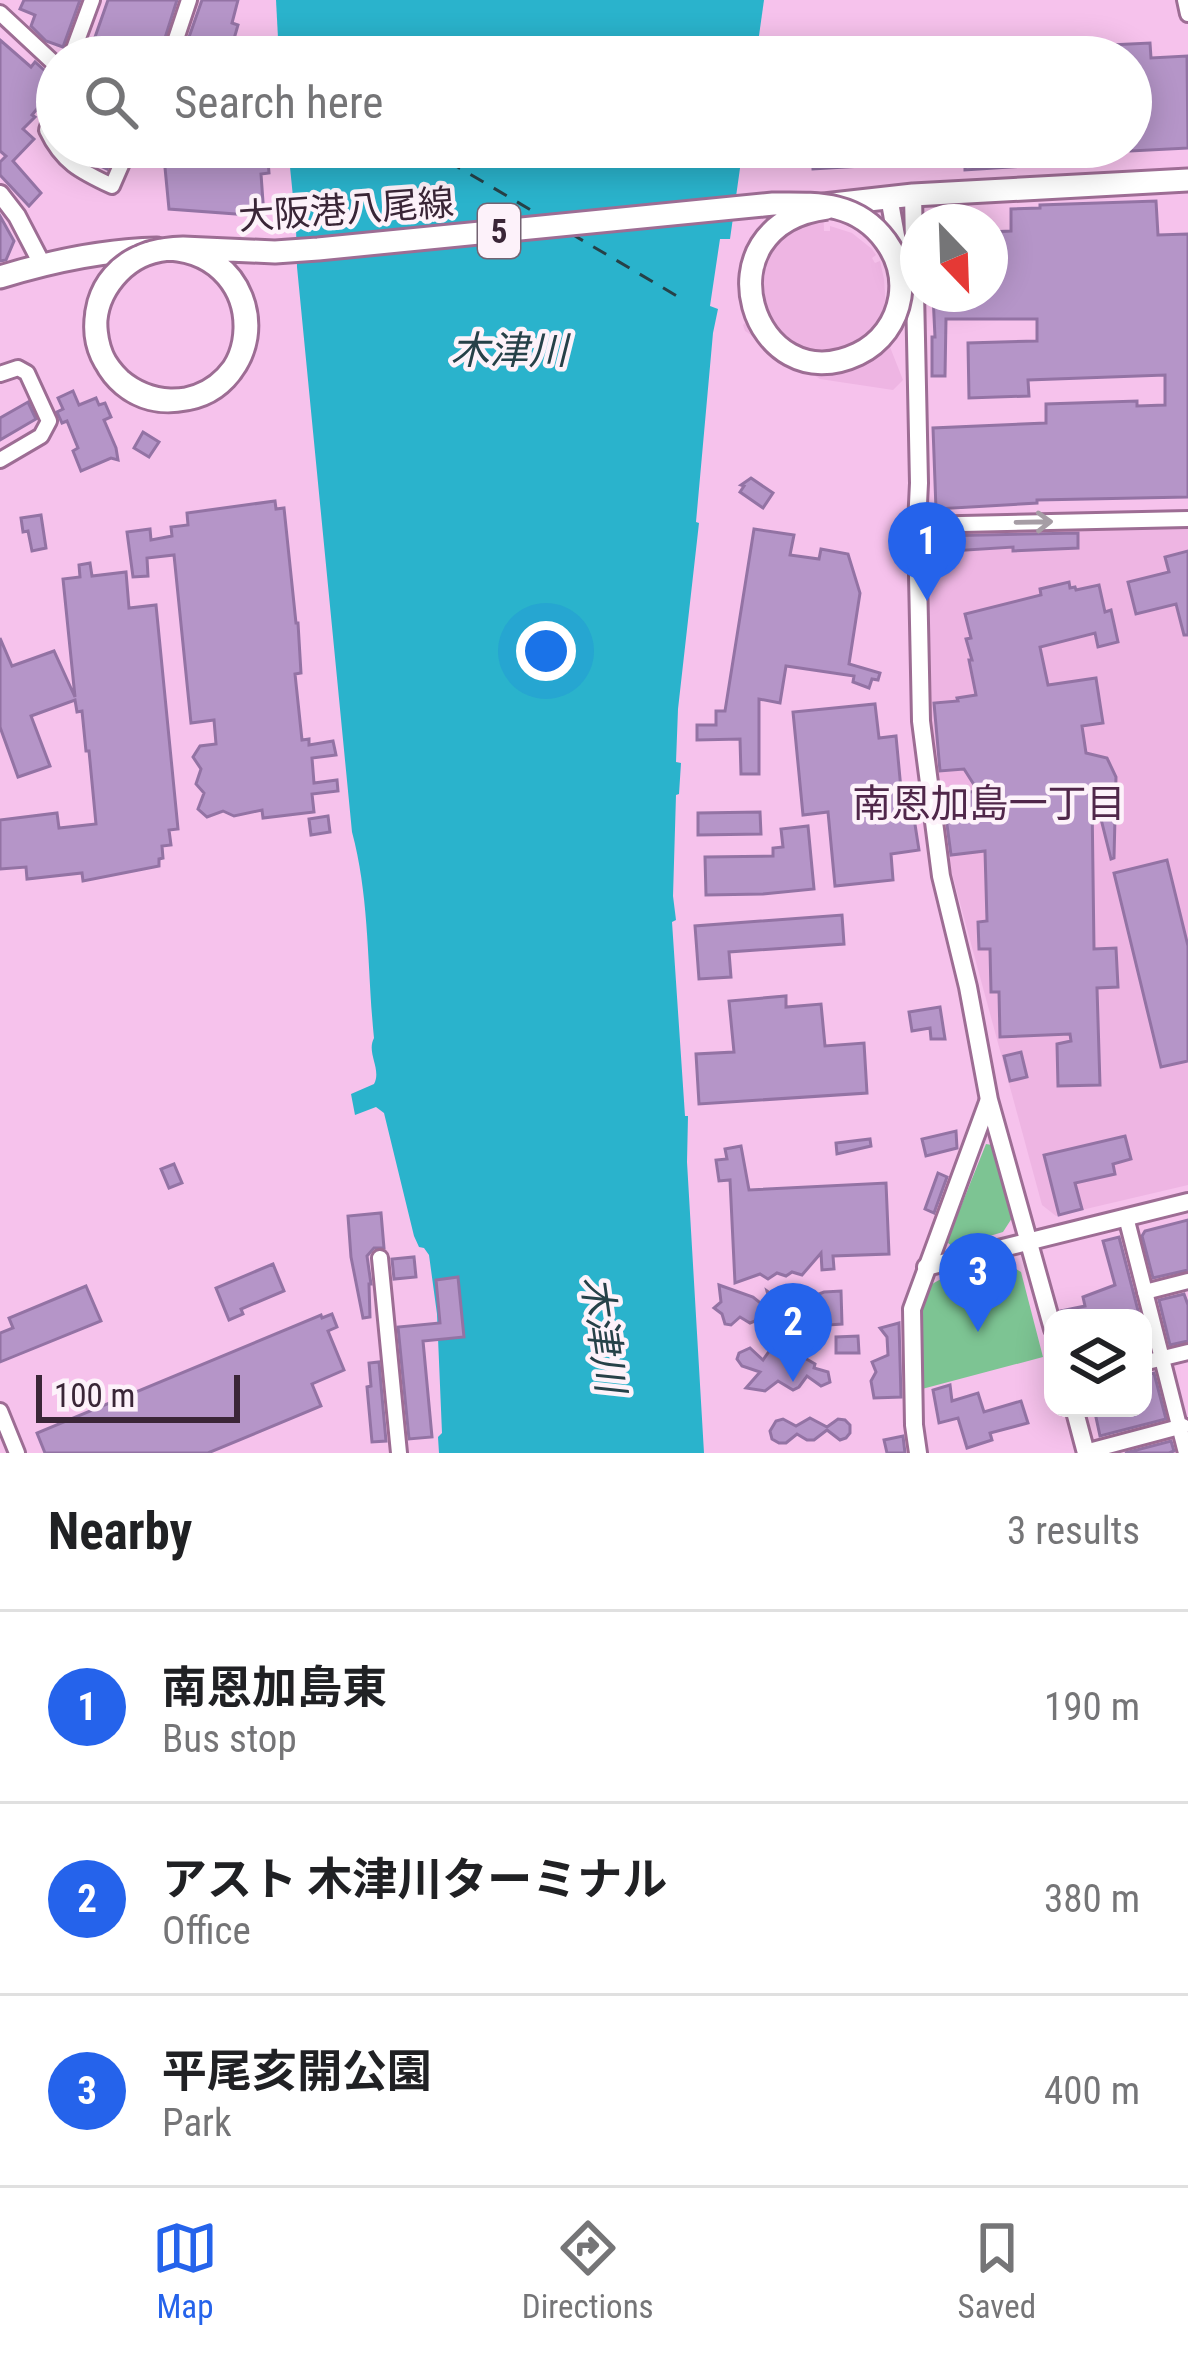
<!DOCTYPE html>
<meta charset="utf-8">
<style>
:root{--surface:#fff;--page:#f2f2f2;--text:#202124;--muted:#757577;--line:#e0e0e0;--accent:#2563eb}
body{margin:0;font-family:"Roboto Condensed","Noto Sans JP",sans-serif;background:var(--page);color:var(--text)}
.controls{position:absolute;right:36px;bottom:36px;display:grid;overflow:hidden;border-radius:24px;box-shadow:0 6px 30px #0003}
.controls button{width:108px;height:108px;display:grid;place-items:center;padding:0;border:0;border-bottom:3px solid var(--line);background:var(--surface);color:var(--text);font:60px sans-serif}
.compass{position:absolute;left:900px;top:204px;width:108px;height:108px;border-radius:50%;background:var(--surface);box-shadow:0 6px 30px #0003;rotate:157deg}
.scale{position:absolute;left:36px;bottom:30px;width:204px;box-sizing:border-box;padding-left:12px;border:6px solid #3a2637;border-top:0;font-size:33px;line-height:42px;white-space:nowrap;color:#3a2637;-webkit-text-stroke:9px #fdf2fa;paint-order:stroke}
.you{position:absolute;left:546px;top:651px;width:42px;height:42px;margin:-30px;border:9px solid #fff;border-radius:50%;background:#1a73e8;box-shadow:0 0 0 18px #1a73e833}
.badge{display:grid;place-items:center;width:78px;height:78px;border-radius:50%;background:var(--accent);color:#fff;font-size:39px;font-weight:700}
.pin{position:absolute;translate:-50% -99px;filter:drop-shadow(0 3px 6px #0008)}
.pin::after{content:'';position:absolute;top:63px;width:42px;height:36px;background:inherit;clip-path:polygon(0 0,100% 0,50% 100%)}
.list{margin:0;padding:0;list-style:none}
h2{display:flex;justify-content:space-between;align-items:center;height:156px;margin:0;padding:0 48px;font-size:51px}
h2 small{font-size:39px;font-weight:400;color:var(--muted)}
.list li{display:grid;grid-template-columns:78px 1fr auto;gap:36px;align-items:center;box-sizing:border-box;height:192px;padding:0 48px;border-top:3px solid var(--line)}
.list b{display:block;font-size:45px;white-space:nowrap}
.list p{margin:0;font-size:39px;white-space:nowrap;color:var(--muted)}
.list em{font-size:39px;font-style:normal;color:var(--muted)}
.icon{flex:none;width:66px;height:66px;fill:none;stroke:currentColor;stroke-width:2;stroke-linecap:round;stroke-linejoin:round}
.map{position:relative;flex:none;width:1188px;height:1453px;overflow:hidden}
.search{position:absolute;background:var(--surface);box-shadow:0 6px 30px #0003;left:36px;right:36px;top:36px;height:132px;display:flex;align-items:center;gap:30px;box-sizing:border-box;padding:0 42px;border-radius:66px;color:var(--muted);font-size:45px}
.sheet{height:732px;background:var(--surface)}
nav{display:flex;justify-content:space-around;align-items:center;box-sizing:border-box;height:168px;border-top:3px solid var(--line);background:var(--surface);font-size:33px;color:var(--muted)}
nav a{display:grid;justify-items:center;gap:6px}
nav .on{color:var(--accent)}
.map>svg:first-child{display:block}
</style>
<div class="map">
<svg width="1188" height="1453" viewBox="0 0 1188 1453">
<rect width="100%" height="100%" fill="#f6c2ec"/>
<g fill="#eeb5e3">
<path d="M823,197L824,231H830V226L852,233L872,249L876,255L872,258L875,263L880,261L884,279L888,342L903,380L893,390L820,379L745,331L743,325L746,322L740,302L739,281L742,260L750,242L764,225L780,212Z"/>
<path d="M1188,523V1185L1056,1216L1042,1205L951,870L927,700L931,536L933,532Z"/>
</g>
<g fill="#7dc493">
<path d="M986,1144L992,1145L997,1151L1012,1218L1003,1232L953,1247L948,1243L949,1236Z"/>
<path d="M1005,1262L1021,1272L1043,1357L922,1389C921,1365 911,1301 931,1285C946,1273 986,1267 1005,1262Z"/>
</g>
<g fill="#2ab3cc">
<path d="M276,0H764L756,57H279Z"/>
<path d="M288,147H743L730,239H720L710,306L718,309L713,333L696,522L699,523L678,709L676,762L681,763L679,794L676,795L673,896L676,920L672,922L685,1116H688L687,1162L704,1453H439L438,1437L442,1433L437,1314L429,1255L424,1248L419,1247L414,1236L384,1113L376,1107L355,1115L351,1094L374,1084C382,1069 366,1053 374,1038C367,970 370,899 352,832L297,267L296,227Z"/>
</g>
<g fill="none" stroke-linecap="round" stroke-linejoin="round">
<g stroke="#264148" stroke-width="3" stroke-dasharray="15 12" stroke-linecap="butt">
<path d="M424,147L541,216"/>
<path d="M570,233L682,299"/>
</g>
</g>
<g fill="#b595c8" stroke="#9373a4" stroke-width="3">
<path d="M24,0H80L63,47L46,41L31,26L35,15L20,9Z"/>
<path d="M108,0H177L159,57H88Z"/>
<path d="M202,0H238L232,23L238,25L232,46L214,41L213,47L205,45L204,52L195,57H182Z"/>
<path d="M0,40L31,67L35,62L53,78L44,88L47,91L39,102L41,104L32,115L35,117L23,129L34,139L13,161L41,193L29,206L0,175V162L6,156L0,151Z"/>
<path d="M1150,43L1151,58L1187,56L1188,148L1131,151V57H1048V48Z"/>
<path d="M94,147H117L107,169L89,161Z"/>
<path d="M163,147H267L269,173L261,174L264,216L169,209Z"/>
<path d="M812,147H1048L1049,156L1025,157V166L965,170V160L813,169Z"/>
<path d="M1156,201L1158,235L1188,234V497L1037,500V503L936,509L933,428L1046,423V404L1137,401V406L1165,405V375L1028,380L1029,396L969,398L968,343L1037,341V319H946L945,376H932V337H935L933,295L990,294V232L1011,231V209L1040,208V205Z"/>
<path d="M0,216L14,241L6,260L0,261Z"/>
<path d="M73,391L79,405L96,398L99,405L105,403L111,417L104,420L116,448L118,460L111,458L81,471L73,451L78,448L67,421L62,423L57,412L63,409L58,398Z"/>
<path d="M28,402L36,419L0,440V418Z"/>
<path d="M143,432L159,442L149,457L134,448Z"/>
<path d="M751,478L773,493L763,508L740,492L744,486L741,485Z"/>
<path d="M275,501L276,509L284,508L296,623H298L301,673L295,674L302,740L309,739V745L333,741L336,755L312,758L314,783L337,780L338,791L312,794L314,812L263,818L262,810L234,816L223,811L207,817L198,809L204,793L196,784L201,769L193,757L200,746L216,744L214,720L191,723L174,555L147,558L148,576L133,577L127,532L150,529L151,540L172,536L171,527L188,525L187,513Z"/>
<path d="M41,515L46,548L32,551L28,531L23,532L21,518Z"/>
<path d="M754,529L794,535L790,555L819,559L821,549L848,554L860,593L849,664L880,673L878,680L872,679L869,688L853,682L854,676L786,666L780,703L759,699V774H741L740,739L697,740V725H716V711H725Z"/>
<path d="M1078,533V548L1013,551V547L936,552L935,536Z"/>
<path d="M1188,551V635H1184L1176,604L1136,614L1128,582L1169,572L1165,557Z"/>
<path d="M90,563L92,576L126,572L129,608L156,605L178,829L169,830L171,845L162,846L163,858L159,859V866L83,881L82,873L27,879L26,867L0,869V820L57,813L59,828L96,824L89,751H86L82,711L77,712L75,700L31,716L50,766L18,777L0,727V638L12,666L54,651L75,697L63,579L80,577L79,565Z"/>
<path d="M1069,582L1070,588L1075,587L1076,590L1099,585L1105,612L1111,610L1118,642L1098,647L1095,633L1040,647L1048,685L1096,678L1103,723L1082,726L1086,753L1107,758L1116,777L1114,858L1111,859L1096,799L1092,800L1094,949L1116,948L1118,987L1097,988L1100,1085L1058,1086L1057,1044L1071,1041L1070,1034L1000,1037L999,992H991L990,949H979L978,922L987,921L985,851L951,855L943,795L978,791L964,769L940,771L934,703L958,701L957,698L976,695L969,660H972L966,639L971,638L965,614L1041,595L1040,589Z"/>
<path d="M875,704L879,738L896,736L902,800L911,799L919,850L891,854L893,880L835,886L828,812L803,815L793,712Z"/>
<path d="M760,812L761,834L698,835V813Z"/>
<path d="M328,816L330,832L311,835L309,819Z"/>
<path d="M808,826L814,889L763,894L706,895L705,857L773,856V848L783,847L781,829Z"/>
<path d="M1167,860L1188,946V1061L1161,1067L1114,873Z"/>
<path d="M842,915L844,944L729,952L731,977L699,979L695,926Z"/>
<path d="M786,996V1007L821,1004L825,1046L864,1043L867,1093L699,1104L696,1054L734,1052L729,1001Z"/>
<path d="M940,1007L945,1039H931L930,1028L912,1031L909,1012Z"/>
<path d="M1021,1052L1027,1077L1010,1081L1004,1056Z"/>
<path d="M956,1131L957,1148L926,1156L922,1139Z"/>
<path d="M1125,1136L1131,1159L1113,1164L1115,1174L1075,1183L1082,1209L1059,1215L1044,1155Z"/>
<path d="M870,1139L871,1146L837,1154L836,1143Z"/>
<path d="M741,1146L749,1190L886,1183L889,1254L833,1256L834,1269L822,1270L821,1253L802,1275L792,1272L786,1276L777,1273L768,1279L760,1274L735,1283L730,1180L719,1181L716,1160L727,1159L725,1149Z"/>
<path d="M174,1164L182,1183L169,1188L161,1169Z"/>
<path d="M938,1173L947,1177L934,1213L925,1209Z"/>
<path d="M381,1213L384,1248H374L367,1256L371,1284H369L370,1317L363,1318L351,1257L348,1216Z"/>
<path d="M1188,1220V1270L1153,1278L1142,1236L1145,1231Z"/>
<path d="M1119,1237L1140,1318H1063L1061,1311L1085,1306L1083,1297L1115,1285L1103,1241Z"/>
<path d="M414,1257L416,1277L394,1279L392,1259Z"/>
<path d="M273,1264L284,1291L241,1309L243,1314L229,1320L216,1288Z"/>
<path d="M458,1277L464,1337L423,1341L432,1437L409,1439L398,1327L440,1323L436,1280Z"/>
<path d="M719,1285L753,1297L763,1305L755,1321L750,1323L740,1317L731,1325L725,1324L722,1314L714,1308L721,1302Z"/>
<path d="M86,1286L101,1321L0,1362V1333L13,1328L9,1318Z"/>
<path d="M767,1291L779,1300L788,1295L801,1301L824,1292L841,1291L842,1324L829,1325V1318L810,1319L800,1307L784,1313L781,1341Z"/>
<path d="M1184,1294L1188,1305V1341L1170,1345L1159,1300Z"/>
<path d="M332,1314L337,1327L328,1331L344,1370L312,1384L321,1406L208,1453H45L37,1433L321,1315L322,1318Z"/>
<path d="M899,1323L901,1397L874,1398L871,1381L876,1372L872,1362L888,1355L887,1337L880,1328Z"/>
<path d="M858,1336L859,1353H836V1337Z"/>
<path d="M779,1347L792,1357L796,1353L815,1364L814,1368L828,1372L830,1382L821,1386L807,1376L799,1387L793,1390L778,1381L765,1391L746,1388L760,1372L742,1366L737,1359L739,1353L750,1348L763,1360L770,1350Z"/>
<path d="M379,1362L386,1441L372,1442L367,1387L371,1386L369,1363Z"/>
<path d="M1154,1373L1166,1419L1100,1436L1094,1408H1143V1376Z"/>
<path d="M950,1385L952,1401L978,1393L984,1412L1021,1401L1028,1423L990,1433L992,1440L967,1448L958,1418L939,1423L933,1390Z"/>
<path d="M810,1418L827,1427L838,1419L845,1420L850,1425V1433L846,1438L840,1440L827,1430L814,1440H807L797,1434L786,1443H779L772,1439L770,1431L776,1421L783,1419L796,1426Z"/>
<path d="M903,1436L905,1453H887L884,1440Z"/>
<path d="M1171,1441L1174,1451L1169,1453H1125Z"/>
</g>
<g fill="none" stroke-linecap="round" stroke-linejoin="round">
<g stroke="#9d6d94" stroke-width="20">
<g id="minor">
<path d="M1185,0L1188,14"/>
<path d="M0,13L57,66"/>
<path d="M71,57L92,0"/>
<path d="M170,57L189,0"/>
<path d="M57,99L47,130C62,162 80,171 112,186L129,147"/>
<path d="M0,374L18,368L27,373L49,421L41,436L0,460"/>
<path d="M917,525L1188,519"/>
<path d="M1126,1217L1186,1453"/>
<path d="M380,1258L399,1453"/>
<path d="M1145,1292L1188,1281"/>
<path d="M1143,1363L1188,1352"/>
<path d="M0,1411L17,1453"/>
<path d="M1085,1452L1183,1426"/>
</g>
</g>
<g stroke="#9d6d94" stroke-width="22">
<g id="tertiary">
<path d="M0,194L17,216L42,264"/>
<path d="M913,195L919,483L917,525L921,721L941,876L968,987L989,1100L1053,1329"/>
<path d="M889,197L900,258"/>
<path d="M926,1267L1188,1202"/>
<path d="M1074,1408L1086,1453"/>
<path d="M918,1453L914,1425L912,1309L988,1102"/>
</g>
</g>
<g stroke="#9d6d94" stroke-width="27">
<g id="primary">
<path d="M824,205L913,195L1188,180"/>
<path d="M0,277C52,261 103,250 157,249"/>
</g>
</g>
<use href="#minor" stroke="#fff" stroke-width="14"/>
<use href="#tertiary" stroke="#fff" stroke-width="16"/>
<use href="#primary" stroke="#fff" stroke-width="21"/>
<g stroke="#9d6d94" stroke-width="27" stroke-linecap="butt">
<path id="primary-bridge" d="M170,249C273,257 267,402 170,400C151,399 134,392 120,380C52,316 140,209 217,265C239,281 250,310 246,337C241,368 217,393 186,399C83,420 51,251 183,248L275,252L318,249L773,204C794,204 817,203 837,208C877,218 906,257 900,297C896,322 881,343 858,354C753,404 695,225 827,208"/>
</g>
<use href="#primary-bridge" stroke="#fff" stroke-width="21"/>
</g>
<defs><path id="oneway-shaft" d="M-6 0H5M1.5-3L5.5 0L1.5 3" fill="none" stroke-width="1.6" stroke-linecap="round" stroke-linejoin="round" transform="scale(3)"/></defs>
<use stroke="#a69da5" href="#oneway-shaft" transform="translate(1034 522) rotate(-1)"/>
<g text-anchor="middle" stroke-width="9" stroke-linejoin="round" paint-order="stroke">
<rect fill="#fdf2fa" stroke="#746372" stroke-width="3" x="478" y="204" width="42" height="54" rx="9"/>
<g font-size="33" font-weight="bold" fill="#3a2637">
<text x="499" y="243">5</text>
</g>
<g font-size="36" fill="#3a2637" stroke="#fdf2fa">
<text transform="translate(346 209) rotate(-4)" y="13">大阪港八尾線</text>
</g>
<g font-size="39" font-style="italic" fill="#264148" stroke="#fdf2fa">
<text x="509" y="364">木津川</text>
<text transform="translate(604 1334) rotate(82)" y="14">木津川</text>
</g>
<g font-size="39" fill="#50274a" stroke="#fdf2fa">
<text x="989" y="817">南恩加島一丁目</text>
</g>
</g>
</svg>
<div class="controls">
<button><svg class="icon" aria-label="layers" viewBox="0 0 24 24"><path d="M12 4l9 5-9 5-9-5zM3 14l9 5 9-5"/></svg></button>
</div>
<svg class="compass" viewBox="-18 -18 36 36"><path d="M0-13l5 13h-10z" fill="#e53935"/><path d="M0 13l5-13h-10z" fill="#757577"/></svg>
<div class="scale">100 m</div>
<div class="you"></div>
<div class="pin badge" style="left:927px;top:601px">1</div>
<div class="pin badge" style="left:793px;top:1382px">2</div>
<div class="pin badge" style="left:978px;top:1332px">3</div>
<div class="search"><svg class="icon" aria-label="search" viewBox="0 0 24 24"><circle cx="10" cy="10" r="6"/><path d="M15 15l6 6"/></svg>Search here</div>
</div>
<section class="sheet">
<h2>Nearby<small>3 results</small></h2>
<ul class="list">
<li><span class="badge">1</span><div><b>南恩加島東</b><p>Bus stop</p></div><em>190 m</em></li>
<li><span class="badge">2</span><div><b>アスト 木津川ターミナル</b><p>Office</p></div><em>380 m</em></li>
<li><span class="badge">3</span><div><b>平尾亥開公園</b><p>Park</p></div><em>400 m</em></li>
</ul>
</section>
<nav>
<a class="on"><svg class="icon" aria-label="map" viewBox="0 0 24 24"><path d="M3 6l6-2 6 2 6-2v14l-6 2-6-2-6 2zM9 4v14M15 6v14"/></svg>Map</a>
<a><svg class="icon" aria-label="directions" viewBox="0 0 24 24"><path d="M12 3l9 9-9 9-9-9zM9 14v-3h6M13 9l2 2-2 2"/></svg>Directions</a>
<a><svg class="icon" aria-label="saved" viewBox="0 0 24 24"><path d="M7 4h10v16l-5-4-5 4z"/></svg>Saved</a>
</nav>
